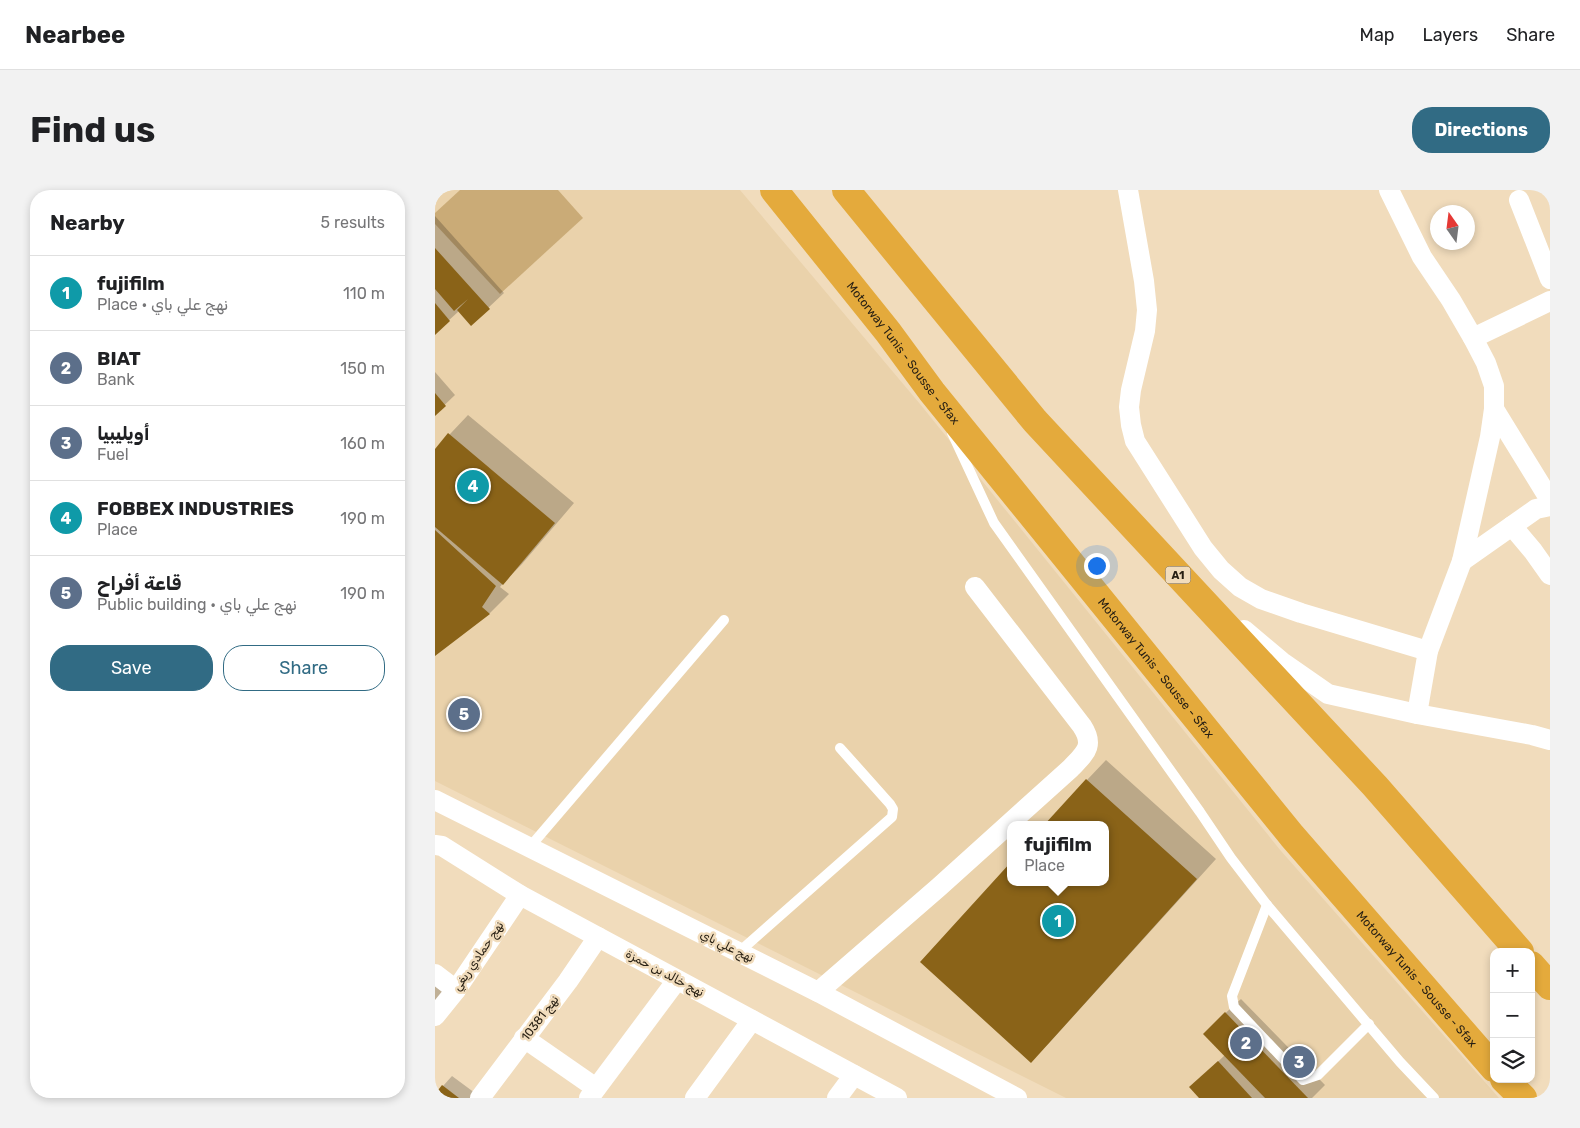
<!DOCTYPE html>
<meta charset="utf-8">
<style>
:root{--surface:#fff;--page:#f2f2f2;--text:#202124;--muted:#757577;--line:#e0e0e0;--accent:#316b84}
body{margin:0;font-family:Rubik,"Noto Sans Arabic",sans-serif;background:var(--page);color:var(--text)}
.controls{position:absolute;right:15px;bottom:15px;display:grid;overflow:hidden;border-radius:10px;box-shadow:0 2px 8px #0003}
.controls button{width:45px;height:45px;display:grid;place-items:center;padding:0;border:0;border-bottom:1px solid var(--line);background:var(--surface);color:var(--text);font:25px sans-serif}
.compass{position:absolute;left:995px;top:15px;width:45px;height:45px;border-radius:50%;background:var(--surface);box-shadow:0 2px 8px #0003;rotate:346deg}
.you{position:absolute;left:661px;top:375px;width:18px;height:18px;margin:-12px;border:4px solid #fff;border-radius:50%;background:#1a73e8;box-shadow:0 0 0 8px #1a73e833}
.badge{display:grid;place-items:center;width:32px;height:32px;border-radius:50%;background:var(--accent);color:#fff;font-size:16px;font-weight:700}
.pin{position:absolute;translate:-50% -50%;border:2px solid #fff;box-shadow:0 1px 5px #0006}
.popup{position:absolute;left:572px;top:631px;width:102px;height:65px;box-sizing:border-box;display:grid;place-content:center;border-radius:10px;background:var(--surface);filter:drop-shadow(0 1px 4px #0005);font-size:16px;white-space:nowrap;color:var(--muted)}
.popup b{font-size:19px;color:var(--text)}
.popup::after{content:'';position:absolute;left:50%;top:100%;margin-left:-10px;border:10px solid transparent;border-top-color:var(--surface)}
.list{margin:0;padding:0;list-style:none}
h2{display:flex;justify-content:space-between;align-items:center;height:65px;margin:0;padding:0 20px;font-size:21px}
h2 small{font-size:16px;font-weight:400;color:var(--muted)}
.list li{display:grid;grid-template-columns:32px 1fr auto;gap:15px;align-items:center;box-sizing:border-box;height:75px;padding:0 20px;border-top:1px solid var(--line)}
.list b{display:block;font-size:19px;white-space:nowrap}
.list p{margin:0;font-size:16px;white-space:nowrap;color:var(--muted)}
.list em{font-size:16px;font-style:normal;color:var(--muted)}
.actions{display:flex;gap:10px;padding:15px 20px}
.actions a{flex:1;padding:11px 0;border:1px solid var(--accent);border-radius:20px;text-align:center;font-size:18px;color:var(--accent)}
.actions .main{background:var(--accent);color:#fff}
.icon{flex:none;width:28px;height:28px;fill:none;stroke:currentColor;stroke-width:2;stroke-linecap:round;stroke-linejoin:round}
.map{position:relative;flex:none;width:1115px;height:908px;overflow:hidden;border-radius:20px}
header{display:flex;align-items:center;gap:30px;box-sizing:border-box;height:70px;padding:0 25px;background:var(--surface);border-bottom:1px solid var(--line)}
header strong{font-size:24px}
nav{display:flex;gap:28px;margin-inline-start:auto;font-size:18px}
.intro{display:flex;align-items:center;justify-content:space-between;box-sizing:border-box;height:120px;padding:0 30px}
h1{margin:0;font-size:35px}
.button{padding:12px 22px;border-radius:20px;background:var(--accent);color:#fff;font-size:18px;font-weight:700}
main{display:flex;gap:30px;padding:0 30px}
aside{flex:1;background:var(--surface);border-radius:20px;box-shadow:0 2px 8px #0003}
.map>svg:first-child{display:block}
</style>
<header>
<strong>Nearbee</strong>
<nav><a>Map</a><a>Layers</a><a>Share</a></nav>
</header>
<div class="intro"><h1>Find us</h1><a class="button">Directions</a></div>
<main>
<aside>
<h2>Nearby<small>5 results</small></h2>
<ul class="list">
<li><span class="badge" style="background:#0f9aa8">1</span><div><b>fujifilm</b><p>Place · نهج علي باي</p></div><em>110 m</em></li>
<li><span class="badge" style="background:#5c6f8a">2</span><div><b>BIAT</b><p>Bank</p></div><em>150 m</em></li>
<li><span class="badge" style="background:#5c6f8a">3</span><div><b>أويليبيا</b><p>Fuel</p></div><em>160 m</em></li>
<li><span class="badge" style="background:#0f9aa8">4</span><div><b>FOBBEX INDUSTRIES</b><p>Place</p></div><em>190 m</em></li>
<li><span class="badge" style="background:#5c6f8a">5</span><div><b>قاعة أفراح</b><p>Public building · نهج علي باي</p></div><em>190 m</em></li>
</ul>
<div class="actions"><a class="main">Save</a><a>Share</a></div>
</aside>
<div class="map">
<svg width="1115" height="908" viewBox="0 0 1115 908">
<rect width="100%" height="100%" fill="#f1dcbc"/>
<path fill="#ead2ab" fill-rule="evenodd" d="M0,0H305L485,214L846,661L1064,908H631L0,591ZM576,635H670V692H576Z"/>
<path fill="#caab77" d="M25,0H123L148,28L65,104L0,34V23Z"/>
<g fill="#0003">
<path d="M0,26L69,103L36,134L24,121L0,143Z"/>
<path d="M0,182L20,205L0,224Z"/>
<path d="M33,225L139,313L87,374L69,392L65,397L74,404L55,423L0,464V260Z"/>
<path d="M671,570L781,669L615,852L596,871L576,692H670V635L652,590Z"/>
<path d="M0,774L13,782L15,800L0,819Z"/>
<path d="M806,809L890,895L877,908H766L756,897L790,865L784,829Z"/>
<path d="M17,886L40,903L36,908H0L8,896Z"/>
</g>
<g fill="#8a6318">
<path d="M0,58L55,119L36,136L22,120L33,109L19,121L0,99Z"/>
<path d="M0,113L15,131L0,145Z"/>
<path d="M0,203L11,216L0,226Z"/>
<path d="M13,243L120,333L68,395L0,337V259Z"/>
<path d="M0,340L61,396L47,417L55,424L0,466Z"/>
<path d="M651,589L762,689L596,873L485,772L576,672V692H670V635H609Z"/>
<path d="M790,822L873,908H830L768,844Z"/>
<path d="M783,871L817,908H764L754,897Z"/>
<path d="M7,895L24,908H0V904Z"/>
</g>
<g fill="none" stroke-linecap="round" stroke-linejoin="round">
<g stroke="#fff" stroke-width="10">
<path d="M517,243L559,333L765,622L796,668L832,715L965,872L999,908"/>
<path d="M94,658L289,430"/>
<path d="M832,715L797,806L799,817L868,890L883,885L934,834"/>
<path d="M304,762L457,627L458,619L455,614L405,558"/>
</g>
<g stroke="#fff" stroke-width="20">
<path d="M693,0L709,91L712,120L710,141L696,200L694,217L696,235L700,251L768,358L786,380L805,397L826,409L866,423L993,461"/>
<path d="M954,0L987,67L1016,110L1038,148L1051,173L1059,196V219L1055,247L1027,371L993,461L982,524"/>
<path d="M1084,10L1115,89"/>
<path d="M1038,148L1115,111"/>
<path d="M1059,219L1115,310"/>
<path d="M1077,336L1098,361L1115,385"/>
<path d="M1027,371L1101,319L1115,316"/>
<path d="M809,440L847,472L893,504L982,524L1097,545L1115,550"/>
<path d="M0,610L383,802L582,908"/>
<path d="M0,655L7,656L85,705L462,908"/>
<path d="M0,784L21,800"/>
<path d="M383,802L504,697L636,578C650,563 660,556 647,536L540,397"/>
<path d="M0,826L21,800L85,705"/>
<path d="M89,848L161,898"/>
<path d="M45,908L133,791L163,747"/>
<path d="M154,908L242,790"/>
<path d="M260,908L317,830"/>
<path d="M402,908L419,885"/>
</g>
<g stroke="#e4aa3c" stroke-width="28">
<path id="s1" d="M339,0L453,142L497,202L857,646L1059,878"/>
<path d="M411,0L600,231L940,596L1085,762"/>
<path d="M1096,775L1115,796"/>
<path d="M1069,889L1088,908"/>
</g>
</g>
<g text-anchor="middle" stroke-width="5" stroke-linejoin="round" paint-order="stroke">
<rect fill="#f1dcbc" stroke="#645846" stroke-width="1" x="730.5" y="376.5" width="25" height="17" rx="4"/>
<g font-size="11" font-weight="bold" fill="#282014">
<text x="743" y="389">A1</text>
</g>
<g font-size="12" fill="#282014" stroke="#f1dcbc">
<text dy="4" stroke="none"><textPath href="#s1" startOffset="208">Motorway Tunis - Sousse - Sfax</textPath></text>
<text dy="4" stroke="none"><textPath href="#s1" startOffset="612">Motorway Tunis - Sousse - Sfax</textPath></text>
<text transform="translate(292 756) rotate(26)" y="4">نهج علي باي</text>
<text transform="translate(43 766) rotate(-56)" y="4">نهج حمادي ريغي</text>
<text transform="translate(230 783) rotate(28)" y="4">نهج خالد بن حمزة</text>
<text dy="4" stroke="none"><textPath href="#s1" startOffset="1018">Motorway Tunis - Sousse - Sfax</textPath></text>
<text transform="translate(105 828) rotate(-53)" y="4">نهج 10381</text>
</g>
</g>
</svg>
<div class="controls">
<button>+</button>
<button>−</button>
<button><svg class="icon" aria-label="layers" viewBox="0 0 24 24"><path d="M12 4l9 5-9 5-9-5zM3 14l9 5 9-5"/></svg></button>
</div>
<svg class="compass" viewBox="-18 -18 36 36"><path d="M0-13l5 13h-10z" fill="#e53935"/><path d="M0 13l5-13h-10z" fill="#757577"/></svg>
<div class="you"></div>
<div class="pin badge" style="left:623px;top:731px;background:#0f9aa8">1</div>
<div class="popup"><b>fujifilm</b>Place</div>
<div class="pin badge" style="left:811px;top:853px;background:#5c6f8a">2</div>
<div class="pin badge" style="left:864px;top:872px;background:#5c6f8a">3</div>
<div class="pin badge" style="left:38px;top:296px;background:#0f9aa8">4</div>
<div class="pin badge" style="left:29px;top:524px;background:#5c6f8a">5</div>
</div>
</main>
